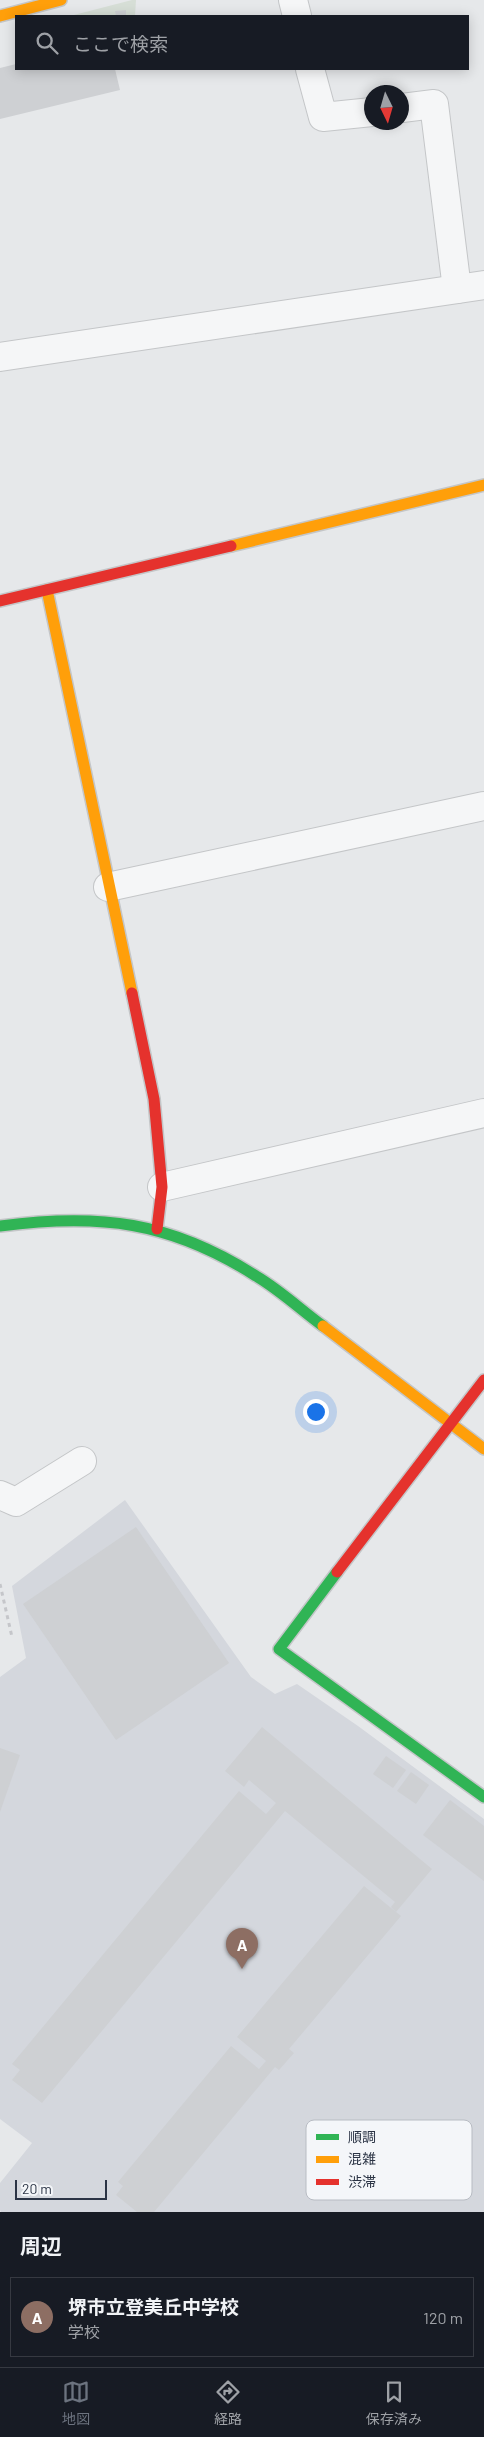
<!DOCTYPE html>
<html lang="ja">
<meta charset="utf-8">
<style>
:root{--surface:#171b24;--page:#20242c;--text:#f1f3f6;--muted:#9ea1a6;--line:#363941;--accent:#6c737f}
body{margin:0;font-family:Barlow,"Noto Sans JP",sans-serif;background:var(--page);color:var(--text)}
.compass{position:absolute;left:364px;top:85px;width:45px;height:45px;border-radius:50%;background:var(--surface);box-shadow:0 2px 12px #0003;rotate:175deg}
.scale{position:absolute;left:15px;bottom:12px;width:92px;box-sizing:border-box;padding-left:5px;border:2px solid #2b3445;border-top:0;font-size:14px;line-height:18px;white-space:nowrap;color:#2b3445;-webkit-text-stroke:4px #f4f6f9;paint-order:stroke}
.you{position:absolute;left:315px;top:1411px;width:18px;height:18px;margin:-12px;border:4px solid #fff;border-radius:50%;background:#1a73e8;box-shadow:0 0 0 8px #1a73e833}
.badge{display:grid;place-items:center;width:32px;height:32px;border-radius:50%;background:var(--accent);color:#fff;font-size:16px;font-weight:700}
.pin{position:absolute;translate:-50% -41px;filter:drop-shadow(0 1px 2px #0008)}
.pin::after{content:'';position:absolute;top:26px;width:18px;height:15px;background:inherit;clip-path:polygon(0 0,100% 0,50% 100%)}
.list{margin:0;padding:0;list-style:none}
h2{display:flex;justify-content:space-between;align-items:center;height:65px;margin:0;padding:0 20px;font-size:21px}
h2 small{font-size:16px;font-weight:400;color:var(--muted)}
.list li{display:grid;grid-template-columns:32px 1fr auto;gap:15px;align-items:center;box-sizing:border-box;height:80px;margin:0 10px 10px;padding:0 10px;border:1px solid var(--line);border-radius:0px}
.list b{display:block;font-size:19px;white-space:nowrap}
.list p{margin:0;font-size:16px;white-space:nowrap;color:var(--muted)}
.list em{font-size:16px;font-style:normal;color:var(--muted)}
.icon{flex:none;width:28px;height:28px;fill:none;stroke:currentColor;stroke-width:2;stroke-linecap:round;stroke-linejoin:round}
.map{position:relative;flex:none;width:484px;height:2212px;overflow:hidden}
.search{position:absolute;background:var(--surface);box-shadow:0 2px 12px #0003;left:15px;right:15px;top:15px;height:55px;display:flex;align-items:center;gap:12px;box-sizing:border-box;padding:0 18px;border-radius:0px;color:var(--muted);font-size:19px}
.sheet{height:155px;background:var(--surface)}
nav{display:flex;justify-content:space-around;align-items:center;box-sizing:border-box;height:70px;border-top:1px solid var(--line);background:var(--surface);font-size:14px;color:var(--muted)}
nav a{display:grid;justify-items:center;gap:2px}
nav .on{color:var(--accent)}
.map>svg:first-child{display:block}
</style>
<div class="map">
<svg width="484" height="2212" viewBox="0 0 484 2212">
<rect width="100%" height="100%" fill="#e6e8ea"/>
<path fill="#d4d7dd" d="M125,1500L251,1677L275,1694L297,1684L358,1726L484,1819V2212H1L0,2210V2183L32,2143L0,2119V1677L26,1658L12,1586Z"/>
<path fill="#d6ded6" d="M132,0H136L135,16H70Z"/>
<g fill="#ced0d3">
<path d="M126,10V16H116L115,11Z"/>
<path d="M16,64V69H115L120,90L0,119V68Z"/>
<path d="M136,1527L229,1663L116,1740L23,1604Z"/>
<path d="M262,1727L432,1869L396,1912L391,1907L395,1902L285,1811L42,2103L12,2080L20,2070L12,2064L239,1791L266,1814L276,1803L249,1780L244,1787L225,1771Z"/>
<path d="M0,1748L20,1755L0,1812Z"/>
<path d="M386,1756L406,1770L393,1788L373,1774Z"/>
<path d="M411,1772L429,1785L416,1804L397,1791Z"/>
<path d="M450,1800L484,1826V1881L423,1835Z"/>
<path d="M364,1886L401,1916L289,2049L294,2053L279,2070L275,2067L154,2212H137L116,2195L123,2186L118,2182L231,2046L259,2069L266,2061L237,2037Z"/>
</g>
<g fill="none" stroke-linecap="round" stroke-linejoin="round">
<g stroke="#c4c6c8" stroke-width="30">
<g id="street">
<path d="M293,0L297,16"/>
<path d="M310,69L323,117L372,112"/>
<path d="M402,108L434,104L457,289"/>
<path d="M0,357L484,285"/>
<path d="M108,887L484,806"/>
<path d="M162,1187L484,1113"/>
<path d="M0,1495L16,1502L82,1461"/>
</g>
</g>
<g stroke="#c4c6c8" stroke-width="14">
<g id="fast">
<path d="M0,1226C99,1213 170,1221 256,1276C280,1290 301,1310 323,1326"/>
<path d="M337,1572L279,1649L484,1797"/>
</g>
</g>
<g stroke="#c4c6c8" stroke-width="14">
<g id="slow">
<path d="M0,16L61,0"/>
<path d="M231,546L484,485"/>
<path d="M47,590L132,993"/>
<path d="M323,1326L484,1449"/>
</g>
</g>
<g stroke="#c4c6c8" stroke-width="14">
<g id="jam">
<path d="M0,601L231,546"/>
<path d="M132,993L154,1099L162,1187L157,1229"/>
<path d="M337,1572L484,1380"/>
</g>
</g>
<path stroke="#c5c6ca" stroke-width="3" stroke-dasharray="4 4" stroke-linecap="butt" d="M0,1584L12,1637"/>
<use href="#street" stroke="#f5f6f7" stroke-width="28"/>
<use href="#fast" stroke="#30b455" stroke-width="11"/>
<use href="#slow" stroke="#ff9f0a" stroke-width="11"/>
<use href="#jam" stroke="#e5322d" stroke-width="11"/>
</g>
<rect x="306" y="2120" width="166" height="80" rx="8" fill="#f4f6f9" stroke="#b8bcc3" stroke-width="1"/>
<rect x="316" y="2134" width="23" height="6" fill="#30b455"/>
<rect x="316" y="2156" width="23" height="7" fill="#ff9f0a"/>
<rect x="316" y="2179" width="23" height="6" fill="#e5322d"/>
<g font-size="14" fill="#2b3445">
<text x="348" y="2142">順調</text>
<text x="348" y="2164">混雑</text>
<text x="348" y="2187">渋滞</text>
</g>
</svg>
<svg class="compass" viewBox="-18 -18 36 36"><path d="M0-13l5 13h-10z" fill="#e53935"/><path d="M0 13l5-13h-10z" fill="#9ea1a6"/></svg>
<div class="scale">20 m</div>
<div class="you"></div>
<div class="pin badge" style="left:242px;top:1969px;background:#8d6e63">A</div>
<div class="search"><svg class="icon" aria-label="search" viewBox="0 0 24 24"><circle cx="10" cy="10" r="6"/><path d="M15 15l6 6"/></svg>ここで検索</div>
</div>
<section class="sheet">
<h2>周辺<small></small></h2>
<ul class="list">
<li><span class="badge" style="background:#8d6e63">A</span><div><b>堺市立登美丘中学校</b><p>学校</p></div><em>120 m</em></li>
</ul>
</section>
<nav>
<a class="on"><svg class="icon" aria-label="map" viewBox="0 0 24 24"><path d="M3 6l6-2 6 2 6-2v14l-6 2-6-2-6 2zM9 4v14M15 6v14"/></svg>地図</a>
<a><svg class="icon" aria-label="directions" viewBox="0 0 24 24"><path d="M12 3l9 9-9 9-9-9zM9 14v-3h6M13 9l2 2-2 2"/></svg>経路</a>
<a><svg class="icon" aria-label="saved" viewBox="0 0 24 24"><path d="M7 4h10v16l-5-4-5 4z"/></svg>保存済み</a>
</nav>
